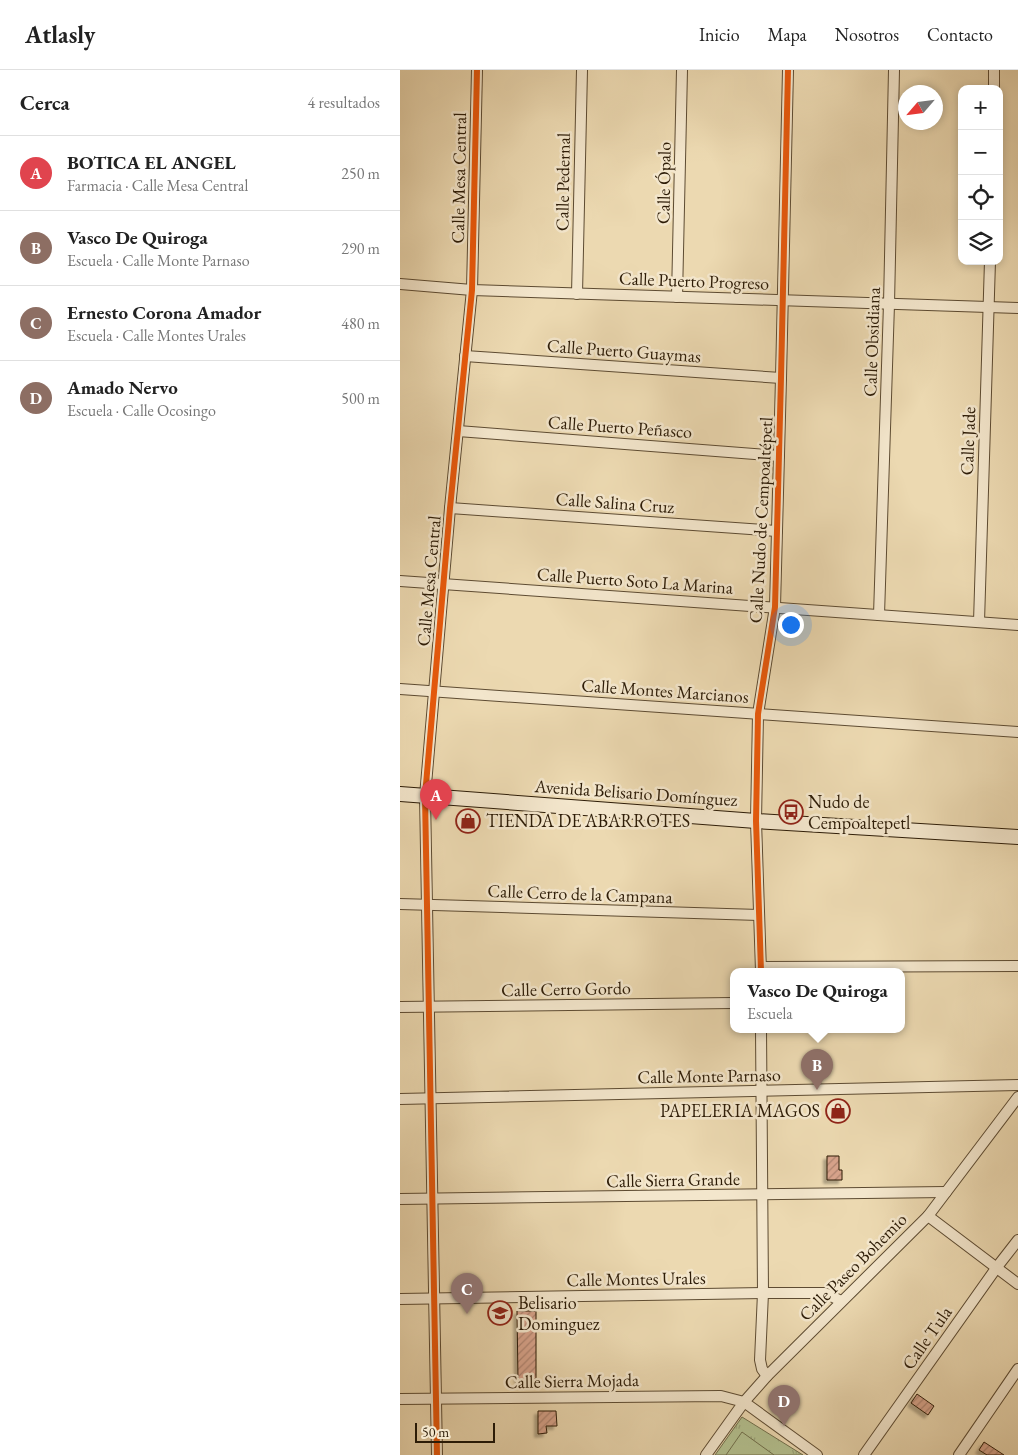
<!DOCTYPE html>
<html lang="es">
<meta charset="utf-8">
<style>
:root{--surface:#fff;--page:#f2f2f2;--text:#222;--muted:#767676;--line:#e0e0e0;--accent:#0b8043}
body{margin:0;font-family:"EB Garamond",serif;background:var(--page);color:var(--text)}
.controls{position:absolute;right:15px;top:15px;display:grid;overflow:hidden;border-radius:10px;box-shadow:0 2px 8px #0003}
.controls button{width:45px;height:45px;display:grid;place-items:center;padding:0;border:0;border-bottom:1px solid var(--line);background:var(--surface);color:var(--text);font:25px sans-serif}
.compass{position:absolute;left:498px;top:15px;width:45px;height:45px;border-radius:50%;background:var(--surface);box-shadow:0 2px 8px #0003;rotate:242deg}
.scale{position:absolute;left:15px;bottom:12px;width:80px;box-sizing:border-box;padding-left:5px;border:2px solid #2d1c07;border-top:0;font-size:14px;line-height:18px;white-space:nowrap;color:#2d1c07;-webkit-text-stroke:4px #f3e6cc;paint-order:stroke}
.you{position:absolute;left:390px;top:554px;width:18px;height:18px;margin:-12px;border:4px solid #fff;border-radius:50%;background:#1a73e8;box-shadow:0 0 0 8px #1a73e833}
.badge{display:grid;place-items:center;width:32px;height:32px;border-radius:50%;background:var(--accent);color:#fff;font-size:16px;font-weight:700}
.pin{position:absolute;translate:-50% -41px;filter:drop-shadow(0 1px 2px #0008)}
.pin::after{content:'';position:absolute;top:26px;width:18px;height:15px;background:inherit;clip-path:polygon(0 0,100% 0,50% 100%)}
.popup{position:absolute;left:330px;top:898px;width:175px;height:65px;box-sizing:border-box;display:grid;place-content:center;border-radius:10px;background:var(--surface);filter:drop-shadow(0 1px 4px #0005);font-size:16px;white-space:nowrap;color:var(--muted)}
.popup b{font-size:19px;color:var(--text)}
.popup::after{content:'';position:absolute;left:50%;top:100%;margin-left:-10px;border:10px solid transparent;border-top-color:var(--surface)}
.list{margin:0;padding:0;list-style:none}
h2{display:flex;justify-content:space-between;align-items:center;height:65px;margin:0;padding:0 20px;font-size:21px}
h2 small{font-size:16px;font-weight:400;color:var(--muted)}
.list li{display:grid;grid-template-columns:32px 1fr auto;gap:15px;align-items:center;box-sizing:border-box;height:75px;padding:0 20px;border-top:1px solid var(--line)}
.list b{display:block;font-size:19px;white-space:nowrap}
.list p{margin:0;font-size:16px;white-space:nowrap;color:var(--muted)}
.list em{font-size:16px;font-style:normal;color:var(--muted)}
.icon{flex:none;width:28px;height:28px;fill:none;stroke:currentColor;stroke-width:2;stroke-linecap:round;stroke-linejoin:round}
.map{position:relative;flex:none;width:618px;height:1385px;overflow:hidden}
header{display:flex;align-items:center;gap:30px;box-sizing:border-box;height:70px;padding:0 25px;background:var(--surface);border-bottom:1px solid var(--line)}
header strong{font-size:24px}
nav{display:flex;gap:28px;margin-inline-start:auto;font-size:18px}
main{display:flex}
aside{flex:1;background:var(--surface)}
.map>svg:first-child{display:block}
</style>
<header>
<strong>Atlasly</strong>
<nav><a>Inicio</a><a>Mapa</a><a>Nosotros</a><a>Contacto</a></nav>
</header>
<main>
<aside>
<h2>Cerca<small>4 resultados</small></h2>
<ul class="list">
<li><span class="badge" style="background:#e0444e">A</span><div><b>BOTICA EL ANGEL</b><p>Farmacia · Calle Mesa Central</p></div><em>250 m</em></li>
<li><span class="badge" style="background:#8d6e63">B</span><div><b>Vasco De Quiroga</b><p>Escuela · Calle Monte Parnaso</p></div><em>290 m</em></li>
<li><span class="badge" style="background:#8d6e63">C</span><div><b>Ernesto Corona Amador</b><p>Escuela · Calle Montes Urales</p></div><em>480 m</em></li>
<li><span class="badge" style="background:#8d6e63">D</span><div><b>Amado Nervo</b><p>Escuela · Calle Ocosingo</p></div><em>500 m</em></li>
</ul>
</aside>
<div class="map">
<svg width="618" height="1385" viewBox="0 0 618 1385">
<defs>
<pattern id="grass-tufts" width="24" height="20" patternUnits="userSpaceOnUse" patternTransform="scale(1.25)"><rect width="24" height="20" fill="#b3c08f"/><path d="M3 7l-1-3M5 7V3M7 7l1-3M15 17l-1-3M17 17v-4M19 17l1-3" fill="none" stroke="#9aa47a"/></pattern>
<pattern id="building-hatch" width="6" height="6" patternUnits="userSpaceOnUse" patternTransform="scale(1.25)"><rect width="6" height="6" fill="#d7a38b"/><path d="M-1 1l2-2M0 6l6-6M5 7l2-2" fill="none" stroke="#af8470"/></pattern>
<filter id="shadow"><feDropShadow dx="-3.5" dy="3.5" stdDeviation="1" flood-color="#0004"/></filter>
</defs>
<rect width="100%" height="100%" fill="#ecd9b1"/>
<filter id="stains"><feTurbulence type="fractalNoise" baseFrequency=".004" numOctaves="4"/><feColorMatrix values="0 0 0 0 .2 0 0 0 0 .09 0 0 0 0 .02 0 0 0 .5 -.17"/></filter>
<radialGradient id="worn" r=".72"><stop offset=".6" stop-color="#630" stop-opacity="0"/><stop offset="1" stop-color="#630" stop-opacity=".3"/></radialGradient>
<path fill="url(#grass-tufts)" stroke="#706e4b" d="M342,1347L403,1385H315Z"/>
<path fill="#b3c08f" stroke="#706e4b" d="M342,1362L374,1385H326Z"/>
<g fill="url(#building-hatch)" stroke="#2d1c07" filter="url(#shadow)">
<path d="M427,1086H439V1100H442V1110H427Z"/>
<path d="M117,1241H136V1309L118,1310Z"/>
<path d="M517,1324L534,1336L528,1345L511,1333Z"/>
<path d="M138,1341H156L157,1356H146L147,1363L138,1364Z"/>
<path d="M584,1372L604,1385H587L579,1380Z"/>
</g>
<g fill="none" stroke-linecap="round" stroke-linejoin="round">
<g stroke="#5d4b32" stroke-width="12">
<g id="street">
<path d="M594,19V0"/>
<path d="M0,214L72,220L618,238"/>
<path d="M177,224L182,0"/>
<path d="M277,227L282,0"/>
<path d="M65,286L381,308"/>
<path d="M58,361L379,386"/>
<path d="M50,438L377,461"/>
<path d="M0,511L618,555"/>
<path d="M479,545L489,234L494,0"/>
<path d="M579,552L590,191"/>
<path d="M0,619L618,662"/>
<path d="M0,834L359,845"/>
<path d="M361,897L618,896"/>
<path d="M361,901L356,751L358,644L375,537L381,308L388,0"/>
<path d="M0,937L333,933"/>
<path d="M361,959L363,1223L360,1290L362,1299L367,1306"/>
<path d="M0,1029L618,1015"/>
<path d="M0,1129L546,1122"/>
<path d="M528,1146L618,1214"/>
<path d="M0,1229L363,1223H425L441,1231"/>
<path d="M0,1329L321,1326L344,1332L417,1385"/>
<path d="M37,1385L25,726L50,438L72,220L77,0"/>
<path d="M306,1385L344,1332L367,1306L528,1146L618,1027"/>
<path d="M464,1385L597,1197L618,1170"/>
<path d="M559,1385L618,1299"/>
</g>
</g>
<g stroke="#2d1c07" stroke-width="16">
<path id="secondary" d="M0,724L356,751L618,767"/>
</g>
<use href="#street" stroke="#f3e6cc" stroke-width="10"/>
<use href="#secondary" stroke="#f3e6cc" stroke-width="14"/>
<g stroke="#f3e6cc" stroke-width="9">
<g id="cycleway">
<path d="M361,901L356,751L358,644L375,537L381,308L388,0"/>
<path d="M37,1385L25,726L50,438L72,220L77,0"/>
</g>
</g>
<use href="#cycleway" stroke="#e8590c" stroke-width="6"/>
</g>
<defs>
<g id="bus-ring" transform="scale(1.25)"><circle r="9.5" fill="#f3e6cc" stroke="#8f2418" stroke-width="1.5"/><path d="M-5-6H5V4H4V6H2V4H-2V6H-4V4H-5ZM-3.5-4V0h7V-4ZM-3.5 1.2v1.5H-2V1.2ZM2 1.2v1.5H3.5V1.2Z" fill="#8f2418"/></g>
<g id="shop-ring" transform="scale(1.25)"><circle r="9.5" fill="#f3e6cc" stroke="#8f2418" stroke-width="1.5"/><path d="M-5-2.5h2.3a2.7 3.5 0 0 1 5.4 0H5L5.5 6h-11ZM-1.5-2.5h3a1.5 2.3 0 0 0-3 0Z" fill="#8f2418"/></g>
<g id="school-ring" transform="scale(1.25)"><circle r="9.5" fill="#f3e6cc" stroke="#8f2418" stroke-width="1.5"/><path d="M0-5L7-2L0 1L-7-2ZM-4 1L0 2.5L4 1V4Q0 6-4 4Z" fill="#8f2418"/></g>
</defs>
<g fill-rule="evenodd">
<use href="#bus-ring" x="391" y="742"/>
<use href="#shop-ring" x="68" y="751"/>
<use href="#shop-ring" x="438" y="1041"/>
<use href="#school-ring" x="100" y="1243"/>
</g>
<g text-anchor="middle" stroke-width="5" stroke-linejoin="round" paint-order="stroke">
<g font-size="18" fill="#2d1c07" stroke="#f3e6cc">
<text transform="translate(59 108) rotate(-89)" y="6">Calle Mesa Central</text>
<text transform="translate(163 112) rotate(-89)" y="6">Calle Pedernal</text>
<text transform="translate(264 113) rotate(-89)" y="6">Calle Ópalo</text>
<text transform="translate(294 211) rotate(2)" y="6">Calle Puerto Progreso</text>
<text transform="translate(472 272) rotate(-88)" y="6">Calle Obsidiana</text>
<text transform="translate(224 281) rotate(4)" y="6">Calle Puerto Guaymas</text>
<text transform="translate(220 357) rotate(4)" y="6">Calle Puerto Peñasco</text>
<text transform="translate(568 371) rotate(-88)" y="6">Calle Jade</text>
<text transform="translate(215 433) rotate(4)" y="6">Calle Salina Cruz</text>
<text transform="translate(361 450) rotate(-87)" y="6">Calle Nudo de Cempoaltépetl</text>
<text transform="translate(29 511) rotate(-85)" y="6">Calle Mesa Central</text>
<text transform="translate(235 511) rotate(4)" y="6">Calle Puerto Soto La Marina</text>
<text transform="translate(265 621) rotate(4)" y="6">Calle Montes Marcianos</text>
<text transform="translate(236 723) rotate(4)" y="6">Avenida Belisario Domínguez</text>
<text transform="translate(180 824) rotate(2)" y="6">Calle Cerro de la Campana</text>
<text transform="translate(166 919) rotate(-1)" y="6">Calle Cerro Gordo</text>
<text transform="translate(309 1006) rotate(-1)" y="6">Calle Monte Parnaso</text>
<text transform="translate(273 1110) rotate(-1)" y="6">Calle Sierra Grande</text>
<text transform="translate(453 1197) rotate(-45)" y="6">Calle Paseo Bohemio</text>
<text transform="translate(236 1209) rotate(-1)" y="6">Calle Montes Urales</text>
<text transform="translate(527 1268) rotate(-55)" y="6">Calle Tula</text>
<text transform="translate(172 1311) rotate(-1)" y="6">Calle Sierra Mojada</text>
</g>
<g font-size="18" fill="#2d1c07" stroke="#f3e6cc" text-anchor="start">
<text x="408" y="738">Nudo de<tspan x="408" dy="21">Cempoaltepetl</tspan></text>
<text x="86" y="757">TIENDA DE ABARROTES</text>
<text x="420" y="1047" text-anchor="end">PAPELERIA MAGOS</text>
<text x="118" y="1239">Belisario<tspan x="118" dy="21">Dominguez</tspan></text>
</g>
</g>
<rect width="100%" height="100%" filter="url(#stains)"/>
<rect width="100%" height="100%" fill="url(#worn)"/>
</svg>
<div class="controls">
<button>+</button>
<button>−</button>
<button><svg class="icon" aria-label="locate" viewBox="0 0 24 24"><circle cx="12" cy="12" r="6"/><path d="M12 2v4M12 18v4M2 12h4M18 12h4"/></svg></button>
<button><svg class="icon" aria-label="layers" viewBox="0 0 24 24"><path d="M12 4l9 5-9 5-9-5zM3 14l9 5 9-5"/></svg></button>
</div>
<svg class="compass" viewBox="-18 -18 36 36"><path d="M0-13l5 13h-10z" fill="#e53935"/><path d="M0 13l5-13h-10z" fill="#767676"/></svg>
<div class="scale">50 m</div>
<div class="you"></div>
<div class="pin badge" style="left:36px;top:750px;background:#e0444e">A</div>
<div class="pin badge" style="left:417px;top:1020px;background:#8d6e63">B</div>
<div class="popup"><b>Vasco De Quiroga</b>Escuela</div>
<div class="pin badge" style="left:67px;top:1244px;background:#8d6e63">C</div>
<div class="pin badge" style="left:384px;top:1356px;background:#8d6e63">D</div>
</div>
</main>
